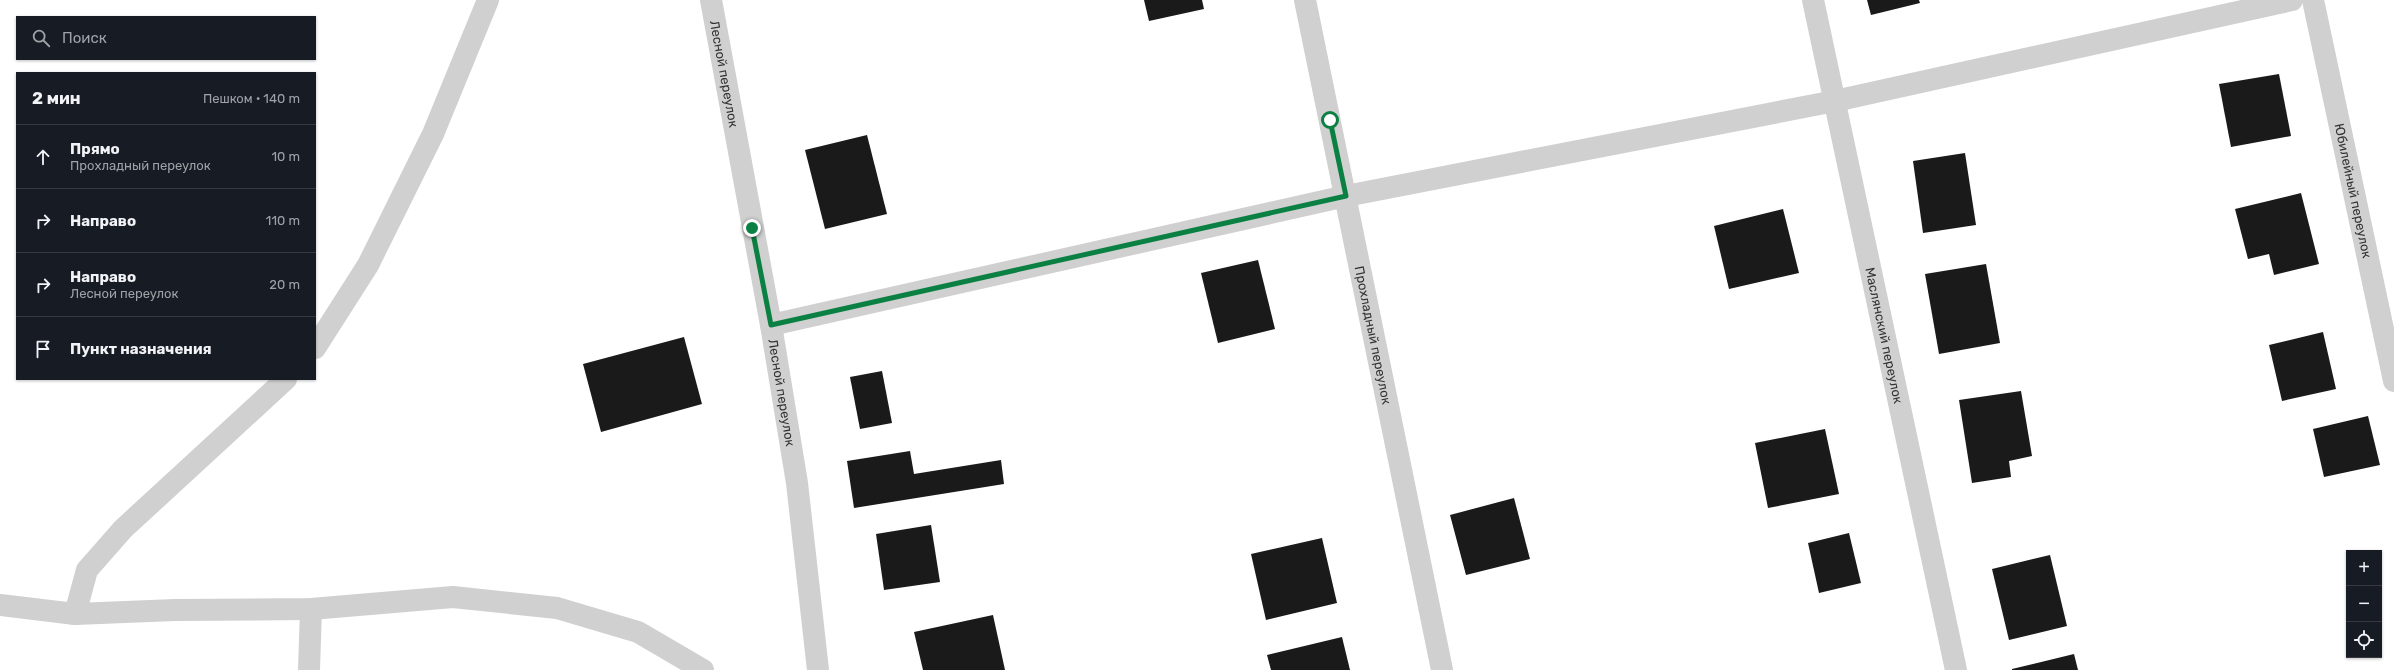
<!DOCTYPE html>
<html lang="ru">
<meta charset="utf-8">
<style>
:root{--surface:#171b24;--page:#242831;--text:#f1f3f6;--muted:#9ea1a6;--line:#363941}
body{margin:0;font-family:Rubik,sans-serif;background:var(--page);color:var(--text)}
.controls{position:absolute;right:12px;bottom:12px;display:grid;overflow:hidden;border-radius:0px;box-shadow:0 1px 3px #0004}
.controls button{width:36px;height:36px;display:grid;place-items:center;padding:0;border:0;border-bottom:1px solid var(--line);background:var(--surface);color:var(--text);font:20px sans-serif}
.stop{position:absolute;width:12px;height:12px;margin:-9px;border:3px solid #0b8043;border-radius:50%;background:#fff}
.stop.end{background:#0b8043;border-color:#fff;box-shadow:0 1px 4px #0008}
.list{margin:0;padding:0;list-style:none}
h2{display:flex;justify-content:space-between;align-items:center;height:52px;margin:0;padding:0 16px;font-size:17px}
h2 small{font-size:13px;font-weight:400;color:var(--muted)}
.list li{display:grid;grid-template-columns:26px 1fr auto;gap:12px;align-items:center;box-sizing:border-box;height:64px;padding:0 16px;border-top:1px solid var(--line)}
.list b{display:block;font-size:15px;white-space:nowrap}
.list p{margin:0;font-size:13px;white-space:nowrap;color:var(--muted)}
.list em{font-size:13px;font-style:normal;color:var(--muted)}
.icon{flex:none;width:22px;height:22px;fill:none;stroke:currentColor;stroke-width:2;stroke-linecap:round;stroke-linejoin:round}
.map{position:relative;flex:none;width:2394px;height:670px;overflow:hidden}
.search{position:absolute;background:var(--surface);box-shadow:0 1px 3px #0004;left:16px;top:16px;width:300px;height:44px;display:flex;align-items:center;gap:10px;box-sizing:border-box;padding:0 14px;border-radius:0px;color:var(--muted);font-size:15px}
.panel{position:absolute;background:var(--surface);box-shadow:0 1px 3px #0004;left:16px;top:72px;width:300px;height:308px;border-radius:0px}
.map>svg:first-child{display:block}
</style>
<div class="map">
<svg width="2394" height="670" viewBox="0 0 2394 670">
<rect width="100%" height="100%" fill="#fff"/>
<g fill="#1a1a1a">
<path d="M1144,0H1202L1204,9L1149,21Z"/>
<path d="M1867,0H1919L1920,3L1871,15Z"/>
<path d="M2279,74L2291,136L2231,147L2219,84Z"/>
<path d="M867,135L887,214L825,229L805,150Z"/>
<path d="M1965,153L1976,225L1923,233L1913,161Z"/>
<path d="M2301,193L2319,264L2274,275L2269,254L2248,259L2235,209Z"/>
<path d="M1783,209L1799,273L1729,289L1714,226Z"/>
<path d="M1258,260L1275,329L1218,343L1201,273Z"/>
<path d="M1986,264L2000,343L1939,354L1925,274Z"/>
<path d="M2323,332L2336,389L2282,401L2269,345Z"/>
<path d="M684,337L702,404L601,432L583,364Z"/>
<path d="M882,371L892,423L860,429L850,377Z"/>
<path d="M2021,391L2032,456L2009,461L2011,477L1972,483L1959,400Z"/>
<path d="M2368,416L2380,465L2324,477L2313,429Z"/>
<path d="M1825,429L1839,494L1768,508L1755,443Z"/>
<path d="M910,451L914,474L1001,460L1004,484L854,508L847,461Z"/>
<path d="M1514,498L1530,559L1466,575L1450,515Z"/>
<path d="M931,525L940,582L884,590L876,534Z"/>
<path d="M1849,533L1861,583L1819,593L1808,543Z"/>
<path d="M1322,538L1337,603L1266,620L1251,554Z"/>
<path d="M2050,555L2067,626L2009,640L1992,569Z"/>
<path d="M993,615L1005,670H923L914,632Z"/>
<path d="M1342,637L1350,670H1271L1267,655Z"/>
<path d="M2074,654L2078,670H2012V669Z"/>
</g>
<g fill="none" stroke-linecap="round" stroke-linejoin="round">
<g stroke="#d0d0d0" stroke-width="22">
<path id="s1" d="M711,0L771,325L797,483L818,670"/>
<path id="s2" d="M1305,0L1442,670"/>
<path id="s3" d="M1813,0L1956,670"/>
<path id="s4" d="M2313,0L2394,381"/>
<path d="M771,325L1346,196L1835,101L2292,0"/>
<path d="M315,348L368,265L433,134L488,0"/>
<path d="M0,605L75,614L175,610L311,609L453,597L557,608L638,632L703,670"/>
<path d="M75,614L87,570L123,529L286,379"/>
<path d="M309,670L311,609"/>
</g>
</g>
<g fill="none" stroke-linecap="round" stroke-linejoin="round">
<path stroke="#0b8043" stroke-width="5" d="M752,228L771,325L1346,196L1330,120"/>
</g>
<g text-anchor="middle" stroke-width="4" stroke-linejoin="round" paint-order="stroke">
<g font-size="13" fill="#333" stroke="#fff">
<text dy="5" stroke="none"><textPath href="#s1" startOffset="75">Лесной переулок</textPath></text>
<text dy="5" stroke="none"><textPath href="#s4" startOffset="195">Юбилейный переулок</textPath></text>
<text dy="5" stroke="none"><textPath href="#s2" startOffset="342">Прохладный переулок</textPath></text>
<text dy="5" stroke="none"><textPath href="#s3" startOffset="343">Маслянский переулок</textPath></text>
<text dy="5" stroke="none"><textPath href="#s1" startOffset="399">Лесной переулок</textPath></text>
</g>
</g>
</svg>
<div class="controls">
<button>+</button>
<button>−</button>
<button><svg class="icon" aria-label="locate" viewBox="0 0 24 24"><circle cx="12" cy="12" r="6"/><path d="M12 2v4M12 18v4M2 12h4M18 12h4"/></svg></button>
</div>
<div class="stop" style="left:1330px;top:120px"></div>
<div class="stop end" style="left:752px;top:228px"></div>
<div class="search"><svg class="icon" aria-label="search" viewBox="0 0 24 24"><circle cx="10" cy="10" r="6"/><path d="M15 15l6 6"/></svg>Поиск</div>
<section class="panel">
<h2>2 мин<small>Пешком · 140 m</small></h2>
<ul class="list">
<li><svg class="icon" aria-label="ahead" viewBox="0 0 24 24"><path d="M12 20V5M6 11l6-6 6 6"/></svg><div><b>Прямо</b><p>Прохладный переулок</p></div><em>10 m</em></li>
<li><svg class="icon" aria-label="right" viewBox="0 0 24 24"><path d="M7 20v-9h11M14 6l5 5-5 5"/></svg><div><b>Направо</b></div><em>110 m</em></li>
<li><svg class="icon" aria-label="right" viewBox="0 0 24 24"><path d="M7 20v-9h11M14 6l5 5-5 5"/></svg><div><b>Направо</b><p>Лесной переулок</p></div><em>20 m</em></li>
<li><svg class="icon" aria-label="arrive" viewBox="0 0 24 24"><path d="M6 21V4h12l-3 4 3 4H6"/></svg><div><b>Пункт назначения</b></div></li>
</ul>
</section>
</div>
